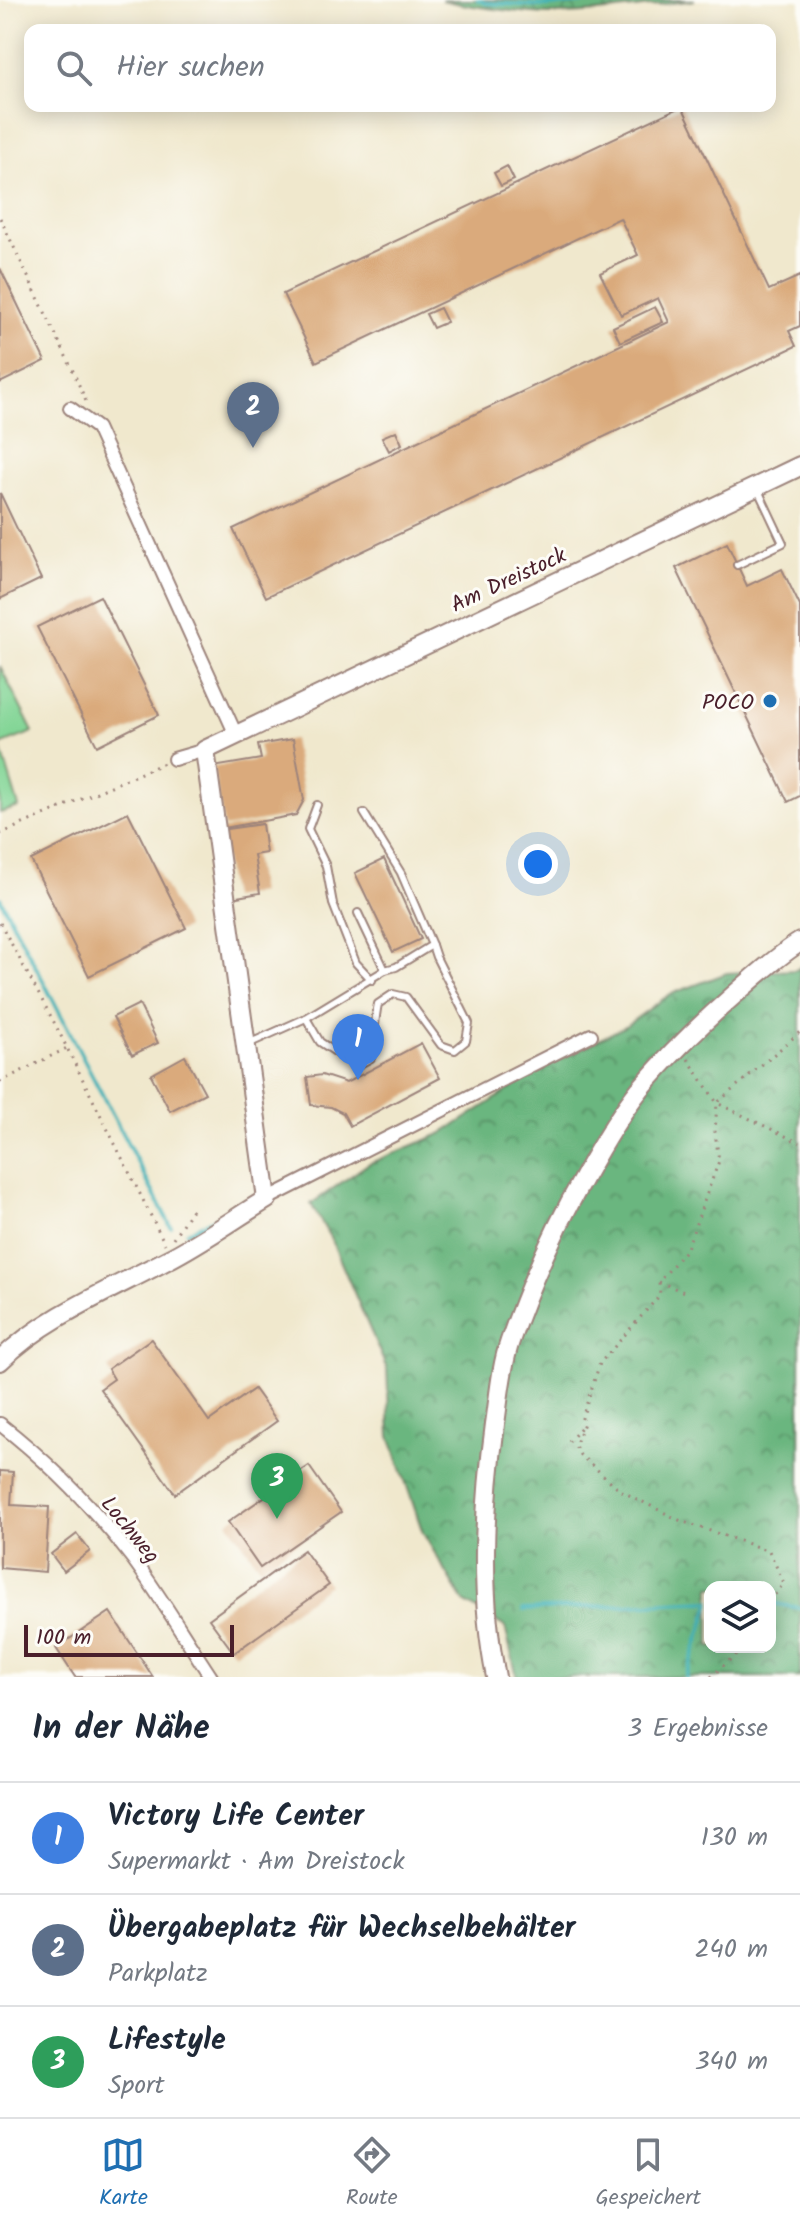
<!DOCTYPE html>
<html lang="de">
<meta charset="utf-8">
<style>
:root{--surface:#fff;--page:#f2f2f3;--text:#1f2937;--muted:#747a83;--line:#e0e1e3;--accent:#1f6fb2}
body{margin:0;font-family:Kalam,sans-serif;background:var(--page);color:var(--text)}
.controls{position:absolute;right:24px;bottom:24px;display:grid;overflow:hidden;border-radius:16px;box-shadow:0 4px 20px #0003}
.controls button{width:72px;height:72px;display:grid;place-items:center;padding:0;border:0;border-bottom:2px solid var(--line);background:var(--surface);color:var(--text);font:40px sans-serif}
.scale{position:absolute;left:24px;bottom:20px;width:210px;box-sizing:border-box;padding-left:8px;border:4px solid #4a1f2b;border-top:0;font-size:22px;line-height:28px;white-space:nowrap;color:#4a1f2b;-webkit-text-stroke:6px #fdfcf7;paint-order:stroke}
.you{position:absolute;left:538px;top:864px;width:28px;height:28px;margin:-20px;border:6px solid #fff;border-radius:50%;background:#1a73e8;box-shadow:0 0 0 12px #1a73e833}
.badge{display:grid;place-items:center;width:52px;height:52px;border-radius:50%;background:var(--accent);color:#fff;font-size:26px;font-weight:700}
.pin{position:absolute;translate:-50% -66px;filter:drop-shadow(0 2px 4px #0008)}
.pin::after{content:'';position:absolute;top:42px;width:28px;height:24px;background:inherit;clip-path:polygon(0 0,100% 0,50% 100%)}
.list{margin:0;padding:0;list-style:none}
h2{display:flex;justify-content:space-between;align-items:center;height:104px;margin:0;padding:0 32px;font-size:34px}
h2 small{font-size:26px;font-weight:400;color:var(--muted)}
.list li{display:grid;grid-template-columns:52px 1fr auto;gap:24px;align-items:center;box-sizing:border-box;height:112px;padding:0 32px;border-top:2px solid var(--line)}
.list b{display:block;font-size:30px;white-space:nowrap}
.list p{margin:0;font-size:26px;white-space:nowrap;color:var(--muted)}
.list em{font-size:26px;font-style:normal;color:var(--muted)}
.icon{flex:none;width:44px;height:44px;fill:none;stroke:currentColor;stroke-width:2;stroke-linecap:round;stroke-linejoin:round}
.map{position:relative;flex:none;width:800px;height:1677px;overflow:hidden}
.search{position:absolute;background:var(--surface);box-shadow:0 4px 20px #0003;left:24px;right:24px;top:24px;height:88px;display:flex;align-items:center;gap:20px;box-sizing:border-box;padding:0 28px;border-radius:16px;color:var(--muted);font-size:30px}
.sheet{height:440px;background:var(--surface)}
nav{display:flex;justify-content:space-around;align-items:center;box-sizing:border-box;height:112px;border-top:2px solid var(--line);background:var(--surface);font-size:22px;color:var(--muted)}
nav a{display:grid;justify-items:center;gap:4px}
nav .on{color:var(--accent)}
.map>svg:first-child{display:block}
</style>
<div class="map">
<svg width="800" height="1677" viewBox="0 0 800 1677">
<defs>
<pattern id="forest-crowns" width="20" height="18" patternUnits="userSpaceOnUse" patternTransform="scale(2)"><rect width="20" height="18" fill="#6ab67f"/><path d="M2 6a3 3 0 1 1 6 0M12 15a3 3 0 1 1 6 0" fill="none" stroke="#599368"/></pattern>
</defs>
<rect width="100%" height="100%" fill="#fdfcf7"/>
<filter id="ink" filterUnits="userSpaceOnUse"><feTurbulence type="fractalNoise" baseFrequency=".0125" numOctaves="2"/><feDisplacementMap in="SourceGraphic" scale="16" xChannelSelector="R" yChannelSelector="G"/><feConvolveMatrix kernelMatrix="1 2 1 2 8 2 1 2 1" color-interpolation-filters="sRGB"/></filter>
<filter id="wash" filterUnits="userSpaceOnUse"><feTurbulence type="fractalNoise" baseFrequency=".006" numOctaves="4" result="noise"/><feDisplacementMap in="SourceGraphic" scale="32" xChannelSelector="R" yChannelSelector="G"/><feGaussianBlur stdDeviation="1.8" result="paint"/><feColorMatrix in="noise" values="0 0 0 0 0 0 0 0 0 0 0 0 0 0 0 0 0 1.4 0 .05"/><feComposite in="paint" operator="in"/></filter>
<g filter="url(#wash)">
<rect width="100%" height="100%" fill="#f0e8cd"/>
<g fill="url(#forest-crowns)" stroke="#5a6a55" stroke-width="2" fill-rule="evenodd">
<path d="M441,0H695C648,6 600,14 552,14C519,13 473,7 441,0Z"/>
<path d="M800,967V1677H517L505,1627L464,1602L423,1533L390,1436L387,1369L331,1239L311,1204L368,1164L443,1133L541,1069L624,1027L669,995L727,973L796,970ZM710,1587H770V1647H710Z"/>
</g>
<path fill="#83d596" stroke="#667a60" stroke-width="2" d="M0,666L33,732L0,745L19,807L0,813Z"/>
<g fill="none" stroke-linecap="round" stroke-linejoin="round">
<g stroke="#41b2b8" stroke-width="4">
<path d="M478,0L486,3L548,6L619,0"/>
<path d="M0,898L171,1227"/>
<path d="M187,1232L238,1207"/>
<path d="M770,1603L800,1608"/>
<path d="M523,1610L710,1601"/>
<path d="M686,1677L710,1604"/>
</g>
</g>
<g id="blocks">
<g fill="#daaa7c">
<path d="M682,106L769,290L800,276V326L789,331L796,346L266,597L233,529L669,322L658,298L621,315L600,273L638,255L620,218L316,362L283,294Z"/>
<path d="M507,166L514,180L501,186L494,173Z"/>
<path d="M0,268L45,361L0,383Z"/>
<path d="M655,307L663,322L620,342L613,327Z"/>
<path d="M440,308L447,322L433,328L426,314Z"/>
<path d="M396,431L402,444L389,451L382,437Z"/>
<path d="M0,493L41,579L0,599Z"/>
<path d="M727,543L747,586L782,569L800,606V796L788,802L676,568Z"/>
<path d="M100,596L159,715L97,746L37,627Z"/>
<path d="M293,739L304,800L296,815L224,828L213,767L261,759L258,745Z"/>
<path d="M128,812L186,928L89,976L31,860Z"/>
<path d="M262,824L266,853L254,855L260,893L231,898L220,830Z"/>
<path d="M384,859L421,939L393,952L355,873Z"/>
<path d="M139,1004L158,1043L132,1055L113,1017Z"/>
<path d="M421,1043L440,1078L350,1126L343,1113L331,1107L311,1105L307,1077L322,1075L346,1083Z"/>
<path d="M185,1056L205,1093L170,1111L151,1075Z"/>
<path d="M151,1339L209,1421L254,1389L277,1421L175,1494L100,1389L114,1379L108,1369Z"/>
<path d="M309,1466L341,1512L260,1568L228,1522Z"/>
<path d="M0,1471L13,1472L11,1505L49,1507L45,1572L0,1568Z"/>
<path d="M77,1534L90,1551L64,1571L51,1554Z"/>
<path d="M304,1550L329,1585L234,1653L209,1619Z"/>
<path d="M110,1612L153,1677H75L56,1648Z"/>
</g>
</g>
</g>
<g filter="url(#ink)">
<use href="#blocks" fill-opacity="0" stroke="#9d847c" stroke-width="2"/>
<g fill="none" stroke-linecap="round" stroke-linejoin="round">
<g stroke="#9d847c" stroke-width="10">
<g id="lane">
<path d="M737,565L783,543L758,490"/>
<path d="M317,805L308,829L326,866L333,904L356,963L372,980"/>
<path d="M358,913L385,970"/>
<path d="M306,1018L320,1042L346,1059L360,1064L371,1058C375,1040 374,1022 378,1004L393,994L406,997L441,1045L455,1050L466,1041L469,1023L436,957L432,945"/>
<path d="M248,1044L306,1018L385,970L396,967L432,945L401,873L364,813"/>
</g>
</g>
<g stroke="#9d847c" stroke-width="16">
<g id="street">
<path d="M70,408L97,428L236,735"/>
<path d="M174,759L205,750"/>
<path d="M267,1199L591,1035"/>
<path d="M0,1424C50,1463 95,1509 133,1559C161,1597 185,1638 211,1677"/>
</g>
</g>
<g stroke="#9d847c" stroke-width="22">
<g id="secondary">
<path d="M0,1361C44,1317 113,1289 167,1260C202,1242 234,1219 267,1199L205,750L800,466"/>
<path d="M496,1677C479,1594 484,1507 495,1424C499,1397 501,1367 510,1341C530,1283 555,1228 585,1175C601,1146 619,1115 640,1089C669,1055 701,1024 734,995C756,976 776,957 800,942"/>
</g>
</g>
<g stroke="#9d847c" stroke-width="3" stroke-dasharray="2 6" stroke-linecap="butt">
<path d="M0,218L73,371L88,406"/>
<path d="M0,834L164,763"/>
<path d="M0,923L55,1024L165,1244"/>
<path d="M688,1059L717,1103L800,1143"/>
<path d="M0,1082L67,1048"/>
<path d="M173,1238L193,1208"/>
<path d="M659,1282L684,1292"/>
<path d="M569,1442L582,1426"/>
<path d="M770,1601L784,1583L769,1551L681,1521L623,1492L580,1455L575,1446L584,1423L582,1418L600,1363L660,1295L659,1282L687,1248L719,1161L715,1132L717,1103L800,1032"/>
<path d="M711,1677L744,1647"/>
</g>
<use href="#lane" stroke="#fff" stroke-width="6"/>
<use href="#street" stroke="#fff" stroke-width="12"/>
<use href="#secondary" stroke="#fff" stroke-width="18"/>
</g>
</g>
<circle fill="#1f6fb2" stroke="#fdfcf7" stroke-width="3" cx="770" cy="701" r="8"/>
<g text-anchor="middle" stroke-width="6" stroke-linejoin="round" paint-order="stroke">
<g font-size="22" fill="#4a1f2b" stroke="#fdfcf7">
<text transform="translate(508 579) rotate(-25)" y="8">Am Dreistock</text>
<text transform="translate(131 1529) rotate(51)" y="8">Lochweg</text>
</g>
<g font-size="22" fill="#4a1f2b" stroke="#fdfcf7" text-anchor="end">
<text x="754" y="709">POCO</text>
</g>
</g>
</svg>
<div class="controls">
<button><svg class="icon" aria-label="layers" viewBox="0 0 24 24"><path d="M12 4l9 5-9 5-9-5zM3 14l9 5 9-5"/></svg></button>
</div>
<div class="scale">100 m</div>
<div class="you"></div>
<div class="pin badge" style="left:358px;top:1080px;background:#3f7fe0">1</div>
<div class="pin badge" style="left:253px;top:448px;background:#5c6f8a">2</div>
<div class="pin badge" style="left:277px;top:1519px;background:#2e9e5b">3</div>
<div class="search"><svg class="icon" aria-label="search" viewBox="0 0 24 24"><circle cx="10" cy="10" r="6"/><path d="M15 15l6 6"/></svg>Hier suchen</div>
</div>
<section class="sheet">
<h2>In der Nähe<small>3 Ergebnisse</small></h2>
<ul class="list">
<li><span class="badge" style="background:#3f7fe0">1</span><div><b>Victory Life Center</b><p>Supermarkt · Am Dreistock</p></div><em>130 m</em></li>
<li><span class="badge" style="background:#5c6f8a">2</span><div><b>Übergabeplatz für Wechselbehälter</b><p>Parkplatz</p></div><em>240 m</em></li>
<li><span class="badge" style="background:#2e9e5b">3</span><div><b>Lifestyle</b><p>Sport</p></div><em>340 m</em></li>
</ul>
</section>
<nav>
<a class="on"><svg class="icon" aria-label="map" viewBox="0 0 24 24"><path d="M3 6l6-2 6 2 6-2v14l-6 2-6-2-6 2zM9 4v14M15 6v14"/></svg>Karte</a>
<a><svg class="icon" aria-label="directions" viewBox="0 0 24 24"><path d="M12 3l9 9-9 9-9-9zM9 14v-3h6M13 9l2 2-2 2"/></svg>Route</a>
<a><svg class="icon" aria-label="saved" viewBox="0 0 24 24"><path d="M7 4h10v16l-5-4-5 4z"/></svg>Gespeichert</a>
</nav>
